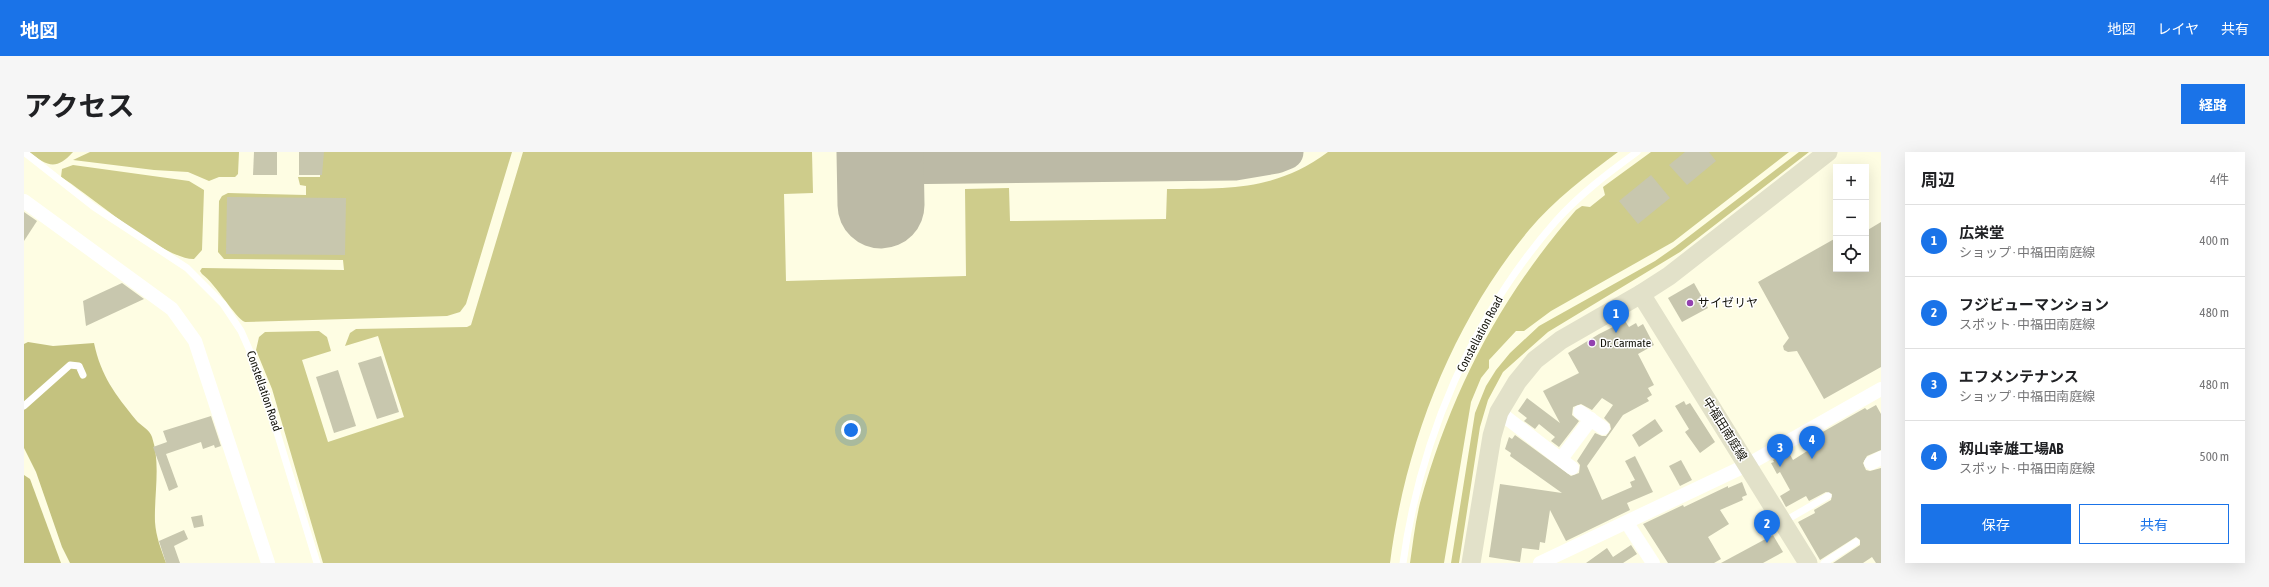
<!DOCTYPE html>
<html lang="ja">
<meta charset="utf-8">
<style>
:root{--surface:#fff;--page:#f6f6f6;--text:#202124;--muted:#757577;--line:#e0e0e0;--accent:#1a73e8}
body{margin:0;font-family:"Asap Condensed","Noto Sans JP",sans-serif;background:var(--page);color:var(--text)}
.controls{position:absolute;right:12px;top:12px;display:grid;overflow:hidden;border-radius:0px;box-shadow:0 4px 16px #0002}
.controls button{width:36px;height:36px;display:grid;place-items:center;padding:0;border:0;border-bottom:1px solid var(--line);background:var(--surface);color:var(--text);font:20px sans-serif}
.you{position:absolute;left:827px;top:278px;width:14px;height:14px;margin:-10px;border:3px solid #fff;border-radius:50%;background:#1a73e8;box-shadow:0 0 0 6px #1a73e833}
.badge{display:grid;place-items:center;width:26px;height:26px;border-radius:50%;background:var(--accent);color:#fff;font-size:13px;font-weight:700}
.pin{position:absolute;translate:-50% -33px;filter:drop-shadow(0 1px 2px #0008)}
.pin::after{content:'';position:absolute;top:21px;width:14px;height:12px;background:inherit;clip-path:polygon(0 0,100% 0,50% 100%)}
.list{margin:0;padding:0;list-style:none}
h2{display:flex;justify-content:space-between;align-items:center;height:52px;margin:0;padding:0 16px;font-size:17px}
h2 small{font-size:13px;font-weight:400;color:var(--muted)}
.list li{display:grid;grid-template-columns:26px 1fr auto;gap:12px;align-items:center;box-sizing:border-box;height:72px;padding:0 16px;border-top:1px solid var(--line)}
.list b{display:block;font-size:15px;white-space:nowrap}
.list p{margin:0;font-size:13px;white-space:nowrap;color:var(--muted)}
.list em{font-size:13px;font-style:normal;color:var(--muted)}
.actions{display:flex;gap:8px;padding:12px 16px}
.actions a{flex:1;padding:9px 0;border:1px solid var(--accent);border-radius:0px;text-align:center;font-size:14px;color:var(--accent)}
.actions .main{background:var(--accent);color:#fff}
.icon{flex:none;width:22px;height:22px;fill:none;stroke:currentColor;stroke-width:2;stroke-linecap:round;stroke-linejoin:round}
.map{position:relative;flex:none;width:1857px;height:411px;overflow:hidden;border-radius:0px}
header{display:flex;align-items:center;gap:24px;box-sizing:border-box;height:56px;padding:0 20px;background:var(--accent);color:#fff}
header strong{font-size:19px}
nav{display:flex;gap:22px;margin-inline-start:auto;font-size:14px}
.intro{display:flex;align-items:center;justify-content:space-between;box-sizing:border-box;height:96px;padding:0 24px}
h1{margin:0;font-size:28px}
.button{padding:10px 18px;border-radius:0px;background:var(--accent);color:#fff;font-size:14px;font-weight:700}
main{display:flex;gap:24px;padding:0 24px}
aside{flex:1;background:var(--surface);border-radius:0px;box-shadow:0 4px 16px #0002}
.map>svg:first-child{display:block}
</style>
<header>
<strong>地図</strong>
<nav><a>地図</a><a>レイヤ</a><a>共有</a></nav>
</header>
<div class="intro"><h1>アクセス</h1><a class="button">経路</a></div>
<main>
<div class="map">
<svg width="1857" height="411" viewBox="0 0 1857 411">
<rect width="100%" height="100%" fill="#fefde3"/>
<g fill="#cecc8b">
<path d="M5,0H49C32,19 23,14 5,0Z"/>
<path d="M66,0H215L214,22L211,25H195L185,29L164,20L130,18L49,8Z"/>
<path d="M297,0H488L442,152L436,160L423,164L221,170C211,166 192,132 178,122L176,119L178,116L320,118L319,108L200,107L194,100L195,49L198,44L204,41L282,43V34L276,33L274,25H296Z"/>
<path d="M499,0H788L789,41L760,42L762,129L942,124L941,37L985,36L986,69L1142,67L1143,37C1206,36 1251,39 1304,0H1594C1563,23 1530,48 1505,78C1428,171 1381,292 1366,411H299L248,237L232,198L235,185L241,180L295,179L303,185L307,199L278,208L304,290L380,265L354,184L321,194L326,181L332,177L443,175L447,173Z"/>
<path d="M1627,0H1765L1649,90L1527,159L1500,179H1492L1465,208V216L1457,226L1447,250L1420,411H1386C1389,391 1391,371 1396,351C1428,238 1475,147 1552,58L1558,54L1566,55L1581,43L1579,35Z"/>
<path d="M1775,0H1785L1656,100L1524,180L1479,220L1464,248L1456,275L1435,411H1427L1451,261L1462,234L1472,218L1486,201L1515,174L1631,109L1651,95Z"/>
<path d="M49,13L165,29L180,38L178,98L170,107C140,108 65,42 37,25L38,17Z"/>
</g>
<g fill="#c4c27f">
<path d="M4,190L29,194L70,191C77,224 91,242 112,268C116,273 126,278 128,285C137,312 130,342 131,370C132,385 137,397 142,411H46L38,395L12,320L0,296V192Z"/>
<path d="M0,323L6,327L37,411H0Z"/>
</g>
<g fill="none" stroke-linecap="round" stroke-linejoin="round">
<path stroke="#bcbaa6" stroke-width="35" d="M856,15L1211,11L1252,4L1262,0"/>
<path stroke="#bcbaa6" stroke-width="87" d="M856,0L857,53"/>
</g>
<g fill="#c8c7ae">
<path d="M230,0H253V23H229Z"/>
<path d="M275,0H300L298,23H275Z"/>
<path d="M1661,0H1685L1692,9L1663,33L1645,13Z"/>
<path d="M1627,23L1646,46L1614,72L1595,49Z"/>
<path d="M203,45L322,46L321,103L202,102Z"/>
<path d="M0,60L13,69L0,89Z"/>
<path d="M1857,70V215L1800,247L1773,199L1764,200L1760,198L1759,194L1765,186L1734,130L1812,86V117H1842V79Z"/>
<path d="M98,131L120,147L62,174L59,149Z"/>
<path d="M1670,131L1684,156L1658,170L1644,146Z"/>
<path d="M1601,169L1605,175L1612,171L1614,175L1619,172L1630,193L1614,202L1630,233L1624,236L1628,243L1623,246L1625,249L1599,263L1563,314L1578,348L1608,335L1606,330L1611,328L1601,309L1611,304L1629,340L1603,351L1606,358L1542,389L1526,358L1521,391L1516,390L1515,398L1498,396L1496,410L1465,405L1476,332L1538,341L1486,304L1487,301L1481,297L1485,285L1488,287L1491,283L1547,324L1555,321L1556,313L1553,309L1571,281L1578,284H1582L1587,277L1586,272L1580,266L1589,253L1578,246L1568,258L1557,252L1549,255L1548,263L1555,269L1535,295L1527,289L1531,285L1515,272L1511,277L1500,269L1503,266L1494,259L1503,246L1536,271L1519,239L1555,221L1544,201L1575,182Z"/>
<path d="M357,204L375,260L353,267L334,211Z"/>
<path d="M314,218L332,274L310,281L292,225Z"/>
<path d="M1660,249L1662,253L1666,251L1691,290L1676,301L1661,280L1665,277L1651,254Z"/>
<path d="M1852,253L1857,262V298L1843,304L1839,311L1842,318L1846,319L1857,316V411H1852L1848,405L1839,411H1809L1836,393V388L1832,385L1796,408L1774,370L1791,361L1790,358L1807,348L1808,342L1802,340L1785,349L1782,344L1762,355L1756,344L1766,338L1756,320L1753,322L1747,311L1750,310L1749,308L1764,299L1769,308L1799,289L1795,282L1841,256L1843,258Z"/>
<path d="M187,264L197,294L191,296L190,293L179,297L177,290L142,302L154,335L145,339L129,295L143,290L139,279Z"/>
<path d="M1631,267L1639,279L1615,295L1608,283Z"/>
<path d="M1657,308L1668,328L1656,334L1645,314Z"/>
<path d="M1718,330L1723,343L1718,345L1719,348L1696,358L1705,372L1684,385L1697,407L1690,411H1644L1619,372L1659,353L1660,355L1704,334V336Z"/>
<path d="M178,363L180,374L170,376L167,365Z"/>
<path d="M160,378L164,387L150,394L156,411H142L135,389Z"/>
<path d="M1749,383L1759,400L1739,411H1697Z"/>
<path d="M1607,393L1613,402L1599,411H1562L1583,396L1589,405Z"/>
</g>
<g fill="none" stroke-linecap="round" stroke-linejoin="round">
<g stroke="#fff" stroke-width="7">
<path d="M0,0L70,55L163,116L199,152L217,179L233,215L293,411"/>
<path d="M0,254L46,213L55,214L59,223"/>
<path d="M1759,370L1804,344"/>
<path d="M1379,411C1396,287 1448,165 1531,70C1555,43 1584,21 1613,0"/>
<path d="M1800,411L1832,390"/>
</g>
<g stroke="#fff" stroke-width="14">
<path d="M0,49L148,157L171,189L244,411"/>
<path d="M1475,260L1548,316"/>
<path d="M1556,260L1579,276"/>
<path d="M1537,307L1567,267"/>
<path d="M1847,311L1857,306"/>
<path d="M1603,371L1629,411"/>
<path d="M1516,411L1723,313L1857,237"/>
</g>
<g stroke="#e2e1c9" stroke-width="19">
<path d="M1617,142L1784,411"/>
<path d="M1447,411L1468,284L1475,260L1493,230L1511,208L1537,188L1617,142L1645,124L1804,0"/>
</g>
</g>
<g fill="#9341b0" stroke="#fff" stroke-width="1.5">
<circle cx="1666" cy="151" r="4"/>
<circle cx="1568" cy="191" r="4"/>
</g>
<g text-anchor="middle" stroke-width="3" stroke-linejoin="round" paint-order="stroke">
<g font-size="12" fill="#13130a" stroke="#fff" text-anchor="start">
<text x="1674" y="155">サイゼリヤ</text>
<text x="1576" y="195">Dr. Carmate</text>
</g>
<g font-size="12" fill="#13130a" stroke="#fff">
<text transform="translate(1456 182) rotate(-62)" y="4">Constellation Road</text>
<text transform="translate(240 239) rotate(71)" y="4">Constellation Road</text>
<text transform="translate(1701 277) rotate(58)" y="4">中福田南庭線</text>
</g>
</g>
</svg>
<div class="controls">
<button>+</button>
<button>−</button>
<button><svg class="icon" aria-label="locate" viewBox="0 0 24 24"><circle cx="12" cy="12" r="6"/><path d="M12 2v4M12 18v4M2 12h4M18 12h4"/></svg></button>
</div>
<div class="you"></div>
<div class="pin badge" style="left:1592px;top:181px">1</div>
<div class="pin badge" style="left:1743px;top:391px">2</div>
<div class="pin badge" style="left:1756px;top:315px">3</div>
<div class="pin badge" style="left:1788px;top:307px">4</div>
</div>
<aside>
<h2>周辺<small>4件</small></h2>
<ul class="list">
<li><span class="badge">1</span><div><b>広栄堂</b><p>ショップ · 中福田南庭線</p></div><em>400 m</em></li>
<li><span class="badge">2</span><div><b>フジビューマンション</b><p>スポット · 中福田南庭線</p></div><em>480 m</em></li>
<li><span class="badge">3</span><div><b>エフメンテナンス</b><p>ショップ · 中福田南庭線</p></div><em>480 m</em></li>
<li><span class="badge">4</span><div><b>籾山幸雄工場AB</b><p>スポット · 中福田南庭線</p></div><em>500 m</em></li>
</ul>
<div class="actions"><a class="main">保存</a><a>共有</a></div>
</aside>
</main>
